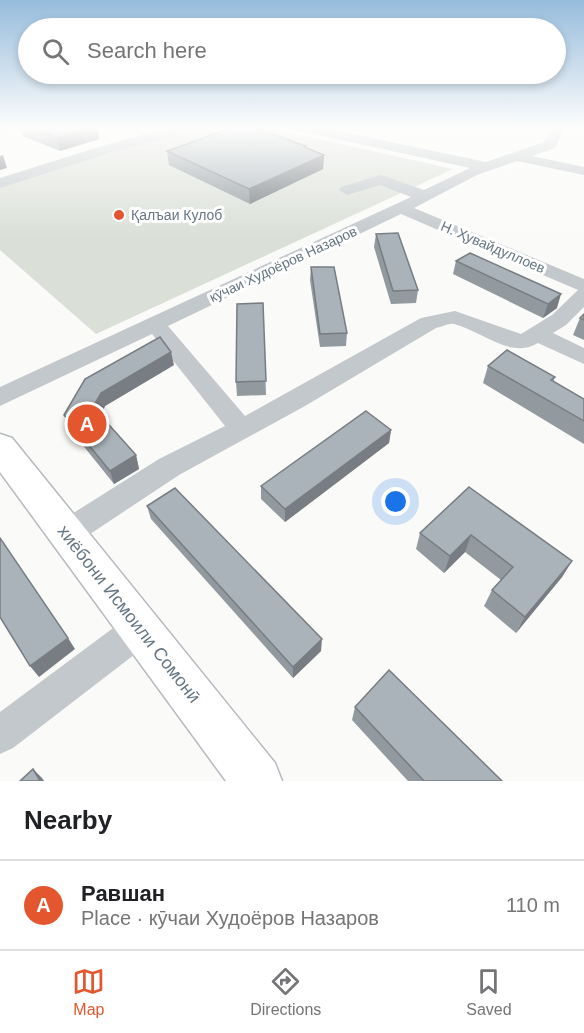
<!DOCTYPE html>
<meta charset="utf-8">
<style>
:root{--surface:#fff;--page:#f2f2f2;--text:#202124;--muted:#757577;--line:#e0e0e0;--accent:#e4572e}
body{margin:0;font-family:Arial,sans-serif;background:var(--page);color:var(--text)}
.you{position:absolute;left:396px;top:502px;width:21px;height:21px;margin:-15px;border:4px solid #fff;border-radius:50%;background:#1a73e8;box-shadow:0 0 0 9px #1a73e833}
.badge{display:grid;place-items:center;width:39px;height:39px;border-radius:50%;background:var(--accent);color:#fff;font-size:20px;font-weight:700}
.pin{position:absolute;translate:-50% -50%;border:3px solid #fff;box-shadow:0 2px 6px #0006}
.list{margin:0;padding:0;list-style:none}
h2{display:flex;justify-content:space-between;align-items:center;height:78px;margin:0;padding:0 24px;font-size:26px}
h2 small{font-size:20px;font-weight:400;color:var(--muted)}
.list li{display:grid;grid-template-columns:39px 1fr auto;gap:18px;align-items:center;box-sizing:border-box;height:90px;padding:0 24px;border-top:2px solid var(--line)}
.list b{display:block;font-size:22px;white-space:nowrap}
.list p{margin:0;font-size:20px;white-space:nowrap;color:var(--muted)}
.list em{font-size:20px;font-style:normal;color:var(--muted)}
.icon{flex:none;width:33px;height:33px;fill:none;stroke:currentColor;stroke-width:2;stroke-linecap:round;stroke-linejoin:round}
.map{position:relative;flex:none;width:584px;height:781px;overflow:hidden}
.search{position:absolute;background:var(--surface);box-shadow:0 3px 9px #0003;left:18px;right:18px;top:18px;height:66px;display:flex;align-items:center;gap:15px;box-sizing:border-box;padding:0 21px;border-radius:33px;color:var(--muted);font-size:22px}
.sheet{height:168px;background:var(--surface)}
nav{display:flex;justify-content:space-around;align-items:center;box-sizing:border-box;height:84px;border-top:2px solid var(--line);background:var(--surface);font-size:16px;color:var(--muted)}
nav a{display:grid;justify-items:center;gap:3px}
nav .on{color:var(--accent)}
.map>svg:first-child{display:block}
</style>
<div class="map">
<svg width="584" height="781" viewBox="0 0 584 781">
<rect width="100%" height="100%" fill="#fafaf8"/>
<path fill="#dadfd7" d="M189,127H265L453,169L96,334L0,250V187L119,148L166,137Z"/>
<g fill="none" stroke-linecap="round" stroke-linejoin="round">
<g stroke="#b5babe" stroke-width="3">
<path id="major" d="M0,434L12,438L275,763L282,781H226L0,472Z"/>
</g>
<path stroke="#bbbfc2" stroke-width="1.5" stroke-dasharray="1.5 1.5" stroke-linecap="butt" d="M0,133L23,129"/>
<g fill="#c3c8cc" fill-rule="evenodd">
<path d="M172,127H189L173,137L115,151L0,188V178L105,145Z"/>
<path d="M294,127H320L486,162L544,142L552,127H565L555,148L532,156L584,167V175L517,161L477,175L414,208L584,279V307L566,325L553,333L584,348V364L538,343C511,360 480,330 454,324C449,323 442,327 436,328L305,406L179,475L78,542L67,546L56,542L52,533L56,524L159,459L225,426L152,334L0,406V387L411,197L380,185L347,195L339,190L341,187L381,175L424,190L470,168L300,131ZM401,214L578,290L552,315L521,334L455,311L421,318L245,416L168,326Z"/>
<path d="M140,612L152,617L157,629L152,641L13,748L0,754V712L128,617Z"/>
</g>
<use href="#major" fill="#fff" fill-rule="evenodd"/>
</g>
<g fill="#929a9f">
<path d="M20,127H97L99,139L60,151L23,136Z"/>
<path d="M306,147L324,155L323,169L250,204L169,165L167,151Z"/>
<path d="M376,234L418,290L416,303L391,304L374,247Z"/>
<path d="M456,261L557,308L543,318L453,274Z"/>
<path d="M311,267L347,333L346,346L320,347L310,280Z"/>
<path d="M263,303L266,395L237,396L236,382Z"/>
<path d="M584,314V340L573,335L580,318Z"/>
<path d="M174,365L105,406L101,415L136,455L139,469L114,484L69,428L64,415Z"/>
<path d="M488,366L555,377L553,382L584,399V444L483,383Z"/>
<path d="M391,430L389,443L285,522L261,499V486Z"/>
<path d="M469,487L572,561L562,577L516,633L484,606L492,590L501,580L465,552L444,573L416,549L420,533Z"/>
<path d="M147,506L321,651L293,678L151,519Z"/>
<path d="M355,707L502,781H408L352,720Z"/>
</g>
<g fill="#777d82">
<path d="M93,127H97L99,139L60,151L57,138Z"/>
<path d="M3,155L7,168L0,170V156Z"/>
<path d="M324,155L323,169L250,204L249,189Z"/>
<path d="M561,294L557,308L543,318L548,304Z"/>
<path d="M171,352L174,365L105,406L98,420L93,407L101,393Z"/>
<path d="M391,430L389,443L285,522V509Z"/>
<path d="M136,455L139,469L114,484L110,471Z"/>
<path d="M471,535L465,552L444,573L450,556Z"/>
<path d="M572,561L562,577L516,633L525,617Z"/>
<path d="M68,638L75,649L39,677L30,666Z"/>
<path d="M322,639L321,651L293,678V667Z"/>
<path d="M33,769L42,778L44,781H40Z"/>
</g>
<g fill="#aab3b9" stroke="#777d82" stroke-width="1.5">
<path d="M28,127H93L57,138Z"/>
<path d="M234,127H253L306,146L304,147L324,155L249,189L167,151Z"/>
<path d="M398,233L418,290L393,291L376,234Z"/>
<path d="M470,253L561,294L548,304L456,261Z"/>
<path d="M311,267H334L347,333L320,334Z"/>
<path d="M263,303L266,381L236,382L237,304Z"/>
<path d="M584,314V320L580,318Z"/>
<path d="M160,337L171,352L101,393L93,407L136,455L110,471L64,415L85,379Z"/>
<path d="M507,350L555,377L551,380L584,399V421L488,366Z"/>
<path d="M366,411L391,430L285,509L261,486Z"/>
<path d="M469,487L572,561L525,617L492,590L513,567L471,535L450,556L420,533Z"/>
<path d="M175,488L322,639L293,667L147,506Z"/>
<path d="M0,538L68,638L30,666L0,617Z"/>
<path d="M389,670L502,781H424L355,707Z"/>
<path d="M33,769L40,781H20Z"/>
</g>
<linearGradient id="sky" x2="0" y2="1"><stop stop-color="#96bcdc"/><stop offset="0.54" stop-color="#fdfdfc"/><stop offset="1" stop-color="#fdfdfc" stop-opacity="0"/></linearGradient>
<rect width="584" height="237" fill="url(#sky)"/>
<circle fill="#e4572e" stroke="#fff" stroke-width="2" cx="119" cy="215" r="6"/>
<g text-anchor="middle" stroke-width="6" stroke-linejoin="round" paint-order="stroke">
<g font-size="14" fill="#657683" stroke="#fff" text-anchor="start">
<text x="131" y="220">Қалъаи Кулоб</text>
</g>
<g font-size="14" fill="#657683" stroke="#fff">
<text transform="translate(493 247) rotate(23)" y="5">Н. Ҳувайдуллоев</text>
<text transform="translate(283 264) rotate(-25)" y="5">кӯчаи Худоёров Назаров</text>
</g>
<g font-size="18" fill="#657683" stroke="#fff">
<text transform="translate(129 614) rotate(52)" y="6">хиёбони Исмоили Сомонӣ</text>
</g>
</g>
</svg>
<div class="you"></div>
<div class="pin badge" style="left:87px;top:424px">A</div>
<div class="search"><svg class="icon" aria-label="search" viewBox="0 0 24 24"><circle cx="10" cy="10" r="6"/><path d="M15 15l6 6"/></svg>Search here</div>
</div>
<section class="sheet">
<h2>Nearby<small></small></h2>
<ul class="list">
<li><span class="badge">A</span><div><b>Равшан</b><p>Place · кӯчаи Худоёров Назаров</p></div><em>110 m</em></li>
</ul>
</section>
<nav>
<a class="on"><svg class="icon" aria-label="map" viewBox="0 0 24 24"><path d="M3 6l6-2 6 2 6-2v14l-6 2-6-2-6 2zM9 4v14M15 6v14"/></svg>Map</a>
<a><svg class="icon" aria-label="directions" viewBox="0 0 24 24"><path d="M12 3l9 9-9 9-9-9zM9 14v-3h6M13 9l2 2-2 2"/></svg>Directions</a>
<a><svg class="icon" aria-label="saved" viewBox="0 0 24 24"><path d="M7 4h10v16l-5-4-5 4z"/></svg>Saved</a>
</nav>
